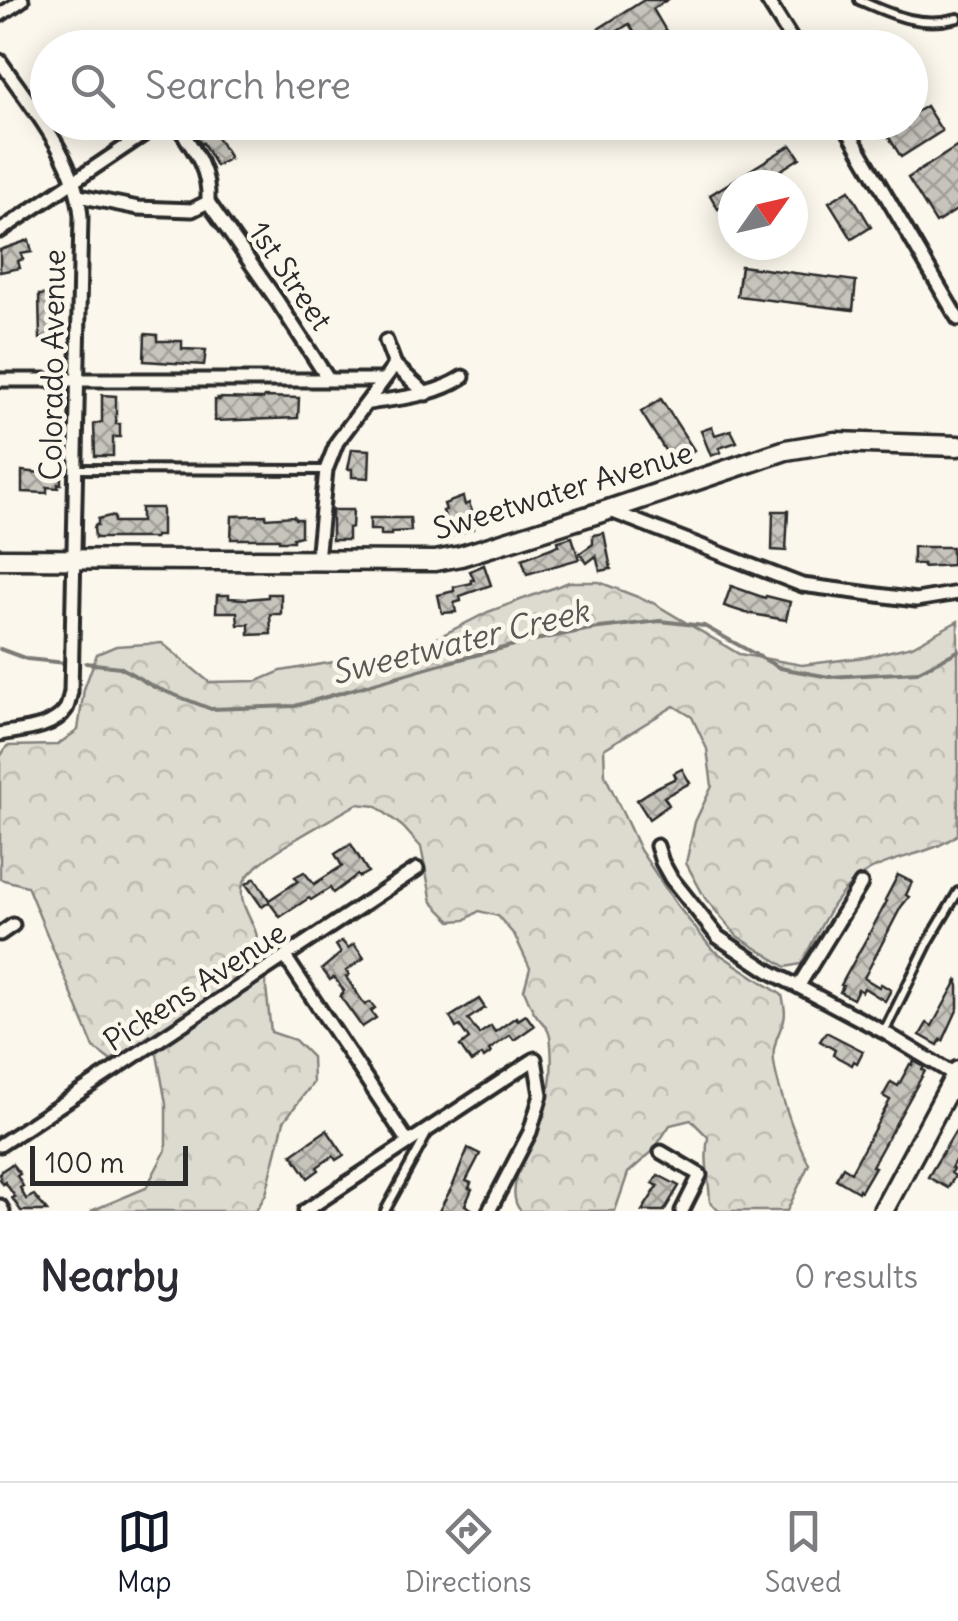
<!DOCTYPE html>
<style>
:root{--surface:#fff;--page:#f2f2f3;--text:#2b2b33;--muted:#7c7c81;--line:#e1e1e2;--accent:#111827}
body{margin:0;font-family:Delius,sans-serif;background:var(--page);color:var(--text)}
.compass{position:absolute;left:718px;top:170px;width:90px;height:90px;border-radius:50%;background:var(--surface);box-shadow:0 5px 25px #0003;rotate:56deg}
.scale{position:absolute;left:30px;bottom:25px;width:158px;box-sizing:border-box;padding-left:10px;border:5px solid #2b2b2b;border-top:0;font-size:28px;line-height:35px;white-space:nowrap;color:#2b2b2b;-webkit-text-stroke:8px #fbf7ec;paint-order:stroke}
.list{margin:0;padding:0;list-style:none}
h2{display:flex;justify-content:space-between;align-items:center;height:130px;margin:0;padding:0 40px;font-size:42px}
h2 small{font-size:32px;font-weight:400;color:var(--muted)}
.icon{flex:none;width:55px;height:55px;fill:none;stroke:currentColor;stroke-width:2;stroke-linecap:round;stroke-linejoin:round}
.map{position:relative;flex:none;width:958px;height:1211px;overflow:hidden}
.search{position:absolute;background:var(--surface);box-shadow:0 5px 25px #0003;left:30px;right:30px;top:30px;height:110px;display:flex;align-items:center;gap:25px;box-sizing:border-box;padding:0 35px;border-radius:55px;color:var(--muted);font-size:38px}
.sheet{height:270px;background:var(--surface)}
nav{display:flex;justify-content:space-around;align-items:center;box-sizing:border-box;height:140px;border-top:2px solid var(--line);background:var(--surface);font-size:28px;color:var(--muted)}
nav a{display:grid;justify-items:center;gap:5px}
nav .on{color:var(--accent)}
.map>svg:first-child{display:block}
</style>
<div class="map">
<svg width="958" height="1211" viewBox="0 0 958 1211">
<defs>
<pattern id="forest-crowns" width="20" height="18" patternUnits="userSpaceOnUse" patternTransform="scale(2.5)"><rect width="20" height="18" fill="#dddad0"/><path d="M2 6a3 3 0 1 1 6 0M12 15a3 3 0 1 1 6 0" fill="none" stroke="#bebbb3"/></pattern>
<pattern id="building-cross-hatch" width="8" height="8" patternUnits="userSpaceOnUse" patternTransform="scale(2.5)"><rect width="8" height="8" fill="#c7c4bc"/><path d="M0 0l8 8M0 8l8-8" fill="none" stroke="#a29f99"/></pattern>
</defs>
<rect width="100%" height="100%" fill="#fbf7ec"/>
<filter id="ink" filterUnits="userSpaceOnUse"><feTurbulence type="fractalNoise" baseFrequency=".01" numOctaves="2"/><feDisplacementMap in="SourceGraphic" scale="20" xChannelSelector="R" yChannelSelector="G"/><feConvolveMatrix kernelMatrix="1 2 1 2 8 2 1 2 1" color-interpolation-filters="sRGB"/></filter>
<g filter="url(#ink)">
<path fill="url(#forest-crowns)" stroke="#84827e" stroke-width="2.5" d="M569,582H599L653,603L739,654L802,665L865,657L912,646L958,621V834C933,854 899,855 870,870C834,889 820,930 801,964L786,967L737,936L705,898L686,863L695,822L712,786L707,749L692,717L674,706L604,749L605,775L640,850L676,904L712,949L782,995C790,1027 779,1021 774,1049C770,1072 797,1142 809,1164L787,1211H719L710,1202C709,1179 704,1160 708,1137L691,1120L670,1125L653,1151L628,1173L615,1211H521C500,1189 535,1141 543,1116C550,1094 553,1069 551,1045C550,1026 543,1026 534,1012C530,1005 527,997 524,990L530,968L515,936L498,916L479,911L465,920L451,921L432,902L421,847L403,827L376,806L357,804C331,820 255,857 244,882C236,900 251,917 256,933C265,965 267,999 271,1032L295,1040L312,1057L313,1083L284,1121L266,1194L256,1211H91L146,1188L166,1150V1104L157,1054L136,1049L110,1060L94,1048L27,886L0,879V757L7,746L57,745L78,730L84,689L97,654L116,646L162,643L209,682L258,681L281,671L417,648L488,612Z"/>
<g fill="none" stroke-linecap="round" stroke-linejoin="round">
<g stroke="#7b7a75" stroke-width="4">
<path d="M0,649L27,659L66,663"/>
<path d="M86,663L120,667L154,687L211,709L295,706L441,664L530,641L591,629L660,621L704,626L780,668L829,677L917,672L958,651"/>
</g>
</g>
<g fill="url(#building-cross-hatch)" stroke="#2b2b2b" stroke-width="2.5">
<path d="M644,0H667L653,9L669,36L650,48H627L639,40L629,24L591,48H568Z"/>
<path d="M926,106L942,131L901,157L885,131L899,122H910V116Z"/>
<path d="M209,124L230,158L216,166L203,143L201,144L194,133Z"/>
<path d="M791,145L800,158L757,185H733V200L718,209L710,195Z"/>
<path d="M958,146V209L936,223L908,178Z"/>
<path d="M849,190L871,227L852,239L829,202Z"/>
<path d="M29,240L32,252L21,254L23,259L18,261L20,268L0,272V250Z"/>
<path d="M741,266L856,281L853,310L737,296Z"/>
<path d="M58,294L59,318L52,319L53,339H40L39,295Z"/>
<path d="M145,334L157,335V341H182V349L206,350L204,365L144,361Z"/>
<path d="M102,395L116,396V424H120V437H113V456H95L94,424L102,422Z"/>
<path d="M264,397L299,398L298,418L215,421V400H219L218,398L263,399Z"/>
<path d="M661,399L694,450L673,463L641,412Z"/>
<path d="M712,427L715,435L731,430L737,442L719,448L721,452L711,456L701,431Z"/>
<path d="M352,449L370,450L369,478L352,477V469H348Z"/>
<path d="M22,471L61,475V484H58V488L47,487V493L22,492Z"/>
<path d="M463,497L465,505L469,503L472,511L469,512L473,529L451,536L443,511L446,510L444,504Z"/>
<path d="M141,508H162V536H155V538H95L94,528L95,525H98V519L110,516L114,517V522H141Z"/>
<path d="M332,510H353L352,527L348,528V540H332Z"/>
<path d="M773,511H788L786,551L772,550Z"/>
<path d="M266,515V518L294,516L295,519H301V536L293,538V541H279V539H231L232,516Z"/>
<path d="M370,518H410L411,531L391,532V535H381V530H370Z"/>
<path d="M604,533L611,569L600,571L596,556L587,563L580,553L593,544V535Z"/>
<path d="M572,537L579,559L527,574L522,559L559,545L558,541Z"/>
<path d="M913,547H952V565L923,567V564H913Z"/>
<path d="M484,565L491,585L460,596L461,601L454,603L456,612L442,613L438,595L454,591V587L472,583L471,580H474L470,571Z"/>
<path d="M731,586L765,598L766,596L790,602L786,620L746,613L724,606Z"/>
<path d="M268,594H281V614H270L271,634L249,635V624L238,625L237,612H216L217,595H229V598L246,599L268,597Z"/>
<path d="M682,769L690,783L664,797L669,805L649,819L637,800L657,787L676,778L674,773Z"/>
<path d="M351,844L368,872L359,877L357,875L333,893L330,888L311,900L309,898L280,917L269,902L262,907L246,884L255,878L269,900L298,881L295,877L304,872L314,884L342,866L335,854Z"/>
<path d="M898,875L912,882L906,895L909,897L901,907L864,978L879,987L881,984L891,990L885,1001L864,988L862,992L858,989L853,999L840,992L843,986L841,985L887,901L885,900Z"/>
<path d="M342,941L348,948L354,944L364,958L346,971L349,975L346,977L365,1005L370,1002L375,1008L371,1011L376,1018L362,1027L340,996L344,991L334,977L330,980L322,969L341,953L336,945Z"/>
<path d="M958,979V1008L943,1041L941,1040L938,1045L920,1035L927,1023L932,1026Z"/>
<path d="M479,999L485,1008L468,1019L479,1034L491,1026L495,1032L516,1017L518,1020L526,1015L534,1026L514,1040L510,1035L489,1050L491,1053L484,1058L482,1055L471,1062L460,1046L469,1039L460,1026L456,1028L450,1017Z"/>
<path d="M826,1032L863,1051L857,1063L854,1061L852,1065L833,1055L835,1050L820,1041Z"/>
<path d="M914,1061L924,1067L922,1070L925,1071L872,1166L875,1167L861,1191L859,1189L858,1192L836,1179L843,1167L851,1172L890,1100L883,1096L891,1082L898,1086L910,1064L912,1065Z"/>
<path d="M958,1127V1155L951,1168L953,1169L951,1173L955,1176L948,1188L928,1177Z"/>
<path d="M327,1130L344,1155L336,1160L333,1156L317,1167L319,1170L308,1178L292,1154Z"/>
<path d="M468,1148L480,1154L466,1181L471,1183L469,1188L472,1189L465,1205L475,1211H439L453,1185Z"/>
<path d="M12,1164L20,1174L17,1176L23,1186L20,1188L26,1199L34,1195L47,1211H21L12,1198L15,1197L5,1182L3,1184L0,1179V1172Z"/>
<path d="M658,1175L679,1186L664,1211H642L658,1186L653,1183Z"/>
</g>
<g fill="none" stroke-linecap="round" stroke-linejoin="round">
<g stroke="#2b2b2b" stroke-width="14">
<g id="lane">
<path d="M859,0C893,15 920,28 958,18"/>
<path d="M77,469L325,470"/>
<path d="M884,1032L929,941L958,892"/>
<path d="M385,1211L428,1132"/>
</g>
</g>
<g stroke="#2b2b2b" stroke-width="19">
<g id="street">
<path d="M767,0L797,48"/>
<path d="M0,15L22,0"/>
<path d="M0,61C32,108 76,158 81,216L71,692C69,698 69,704 66,709C53,729 21,730 0,734"/>
<path d="M175,122C193,148 210,169 208,202"/>
<path d="M843,122L958,319"/>
<path d="M79,196L138,208L192,210L208,202"/>
<path d="M208,202L278,302L328,379"/>
<path d="M0,231L162,122"/>
<path d="M395,365L426,394"/>
<path d="M0,380H383"/>
<path d="M368,403C401,398 434,396 463,377"/>
<path d="M608,510L802,585L916,600L958,593"/>
<path d="M317,560L326,470L337,442L395,365L386,341"/>
<path d="M657,846L662,862L671,878L718,937L769,971L884,1032L958,1077"/>
<path d="M0,934L13,925"/>
<path d="M286,958L408,1142"/>
<path d="M799,985L861,884"/>
<path d="M0,1145L417,869"/>
<path d="M661,1152L700,1175L682,1211"/>
<path d="M0,1206L3,1211"/>
<path d="M305,1211L535,1059L541,1095L530,1132L489,1211"/>
</g>
</g>
<g stroke="#2b2b2b" stroke-width="25">
<g id="secondary">
<path d="M0,559L435,561L461,556L608,510L786,450L835,442L958,446"/>
<path d="M883,1211L958,1071"/>
</g>
</g>
<use href="#lane" stroke="#fbf7ec" stroke-width="6"/>
<use href="#street" stroke="#fbf7ec" stroke-width="11"/>
<use href="#secondary" stroke="#fbf7ec" stroke-width="18"/>
</g>
</g>
<g text-anchor="middle" stroke-width="9" stroke-linejoin="round" paint-order="stroke">
<g font-size="30" fill="#2b2b2b" stroke="#fbf7ec">
<text transform="translate(290 276) rotate(56)" y="10">1st Street</text>
<text transform="translate(53 365) rotate(-89)" y="10">Colorado Avenue</text>
<text transform="translate(563 491) rotate(-17)" y="10">Sweetwater Avenue</text>
<text transform="translate(195 987) rotate(-33)" y="10">Pickens Avenue</text>
</g>
<g font-size="32" font-style="italic" fill="#5a5956" stroke="#fbf7ec">
<text transform="translate(460 642) rotate(-14)" y="11">Sweetwater Creek</text>
</g>
</g>
</svg>
<svg class="compass" viewBox="-18 -18 36 36"><path d="M0-13l5 13h-10z" fill="#e53935"/><path d="M0 13l5-13h-10z" fill="#7c7c81"/></svg>
<div class="scale">100 m</div>
<div class="search"><svg class="icon" aria-label="search" viewBox="0 0 24 24"><circle cx="10" cy="10" r="6"/><path d="M15 15l6 6"/></svg>Search here</div>
</div>
<section class="sheet">
<h2>Nearby<small>0 results</small></h2>
<ul class="list">
</ul>
</section>
<nav>
<a class="on"><svg class="icon" aria-label="map" viewBox="0 0 24 24"><path d="M3 6l6-2 6 2 6-2v14l-6 2-6-2-6 2zM9 4v14M15 6v14"/></svg>Map</a>
<a><svg class="icon" aria-label="directions" viewBox="0 0 24 24"><path d="M12 3l9 9-9 9-9-9zM9 14v-3h6M13 9l2 2-2 2"/></svg>Directions</a>
<a><svg class="icon" aria-label="saved" viewBox="0 0 24 24"><path d="M7 4h10v16l-5-4-5 4z"/></svg>Saved</a>
</nav>
